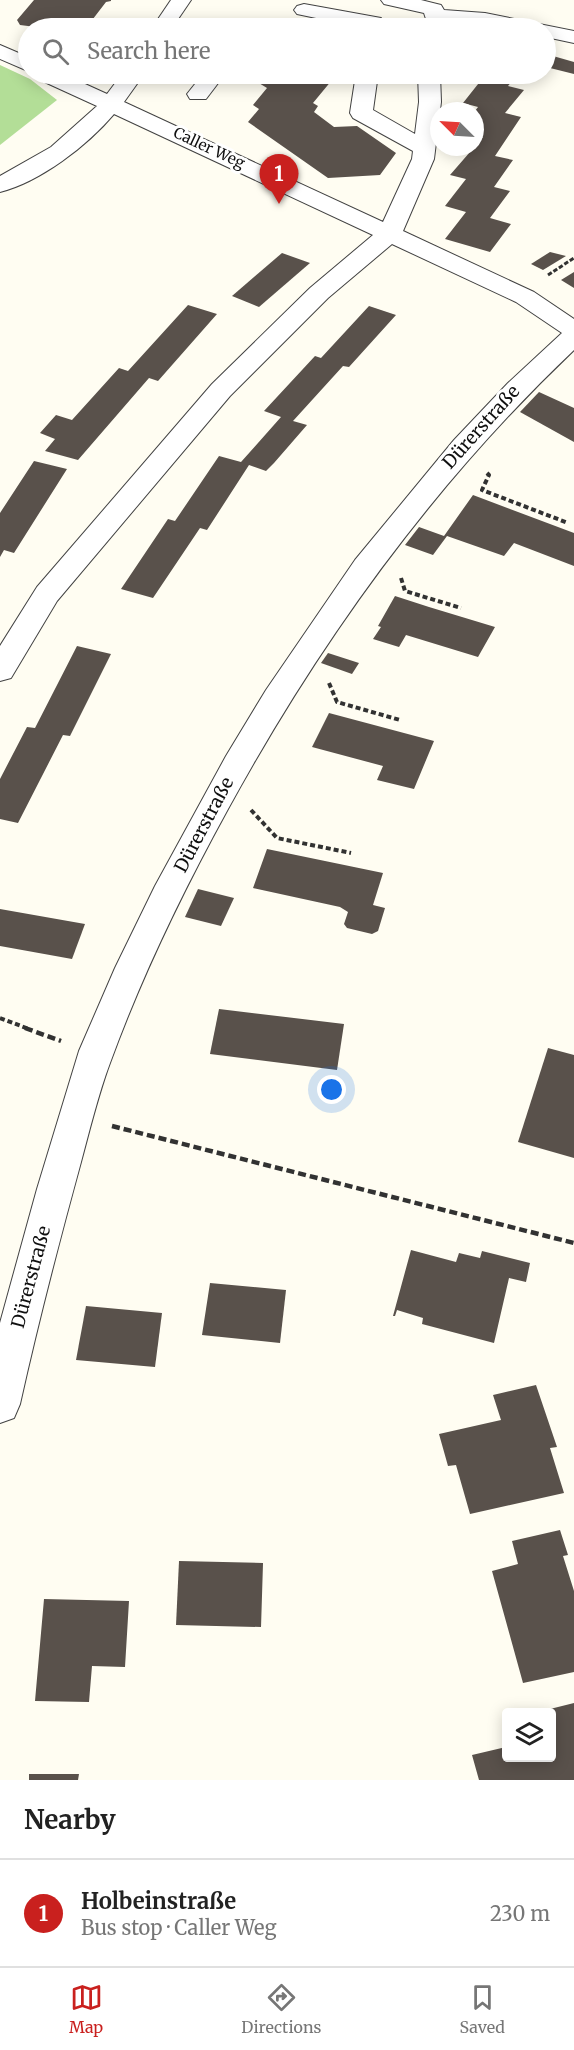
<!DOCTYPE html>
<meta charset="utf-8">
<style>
:root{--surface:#fff;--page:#f2f2f2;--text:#222;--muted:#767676;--line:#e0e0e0;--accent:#c9201e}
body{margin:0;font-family:Merriweather,serif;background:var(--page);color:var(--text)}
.controls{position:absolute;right:18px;bottom:18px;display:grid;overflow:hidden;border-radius:6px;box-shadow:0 3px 15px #0003}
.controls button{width:54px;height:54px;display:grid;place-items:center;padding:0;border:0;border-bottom:2px solid var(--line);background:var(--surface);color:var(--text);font:30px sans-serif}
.compass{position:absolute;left:430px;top:102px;width:54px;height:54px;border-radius:50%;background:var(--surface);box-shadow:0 3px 15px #0003;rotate:294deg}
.you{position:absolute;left:332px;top:1090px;width:21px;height:21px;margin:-15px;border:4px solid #fff;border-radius:50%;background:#1a73e8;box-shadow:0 0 0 9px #1a73e833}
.badge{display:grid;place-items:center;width:39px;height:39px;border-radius:50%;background:var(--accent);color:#fff;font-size:20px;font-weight:700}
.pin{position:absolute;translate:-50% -50px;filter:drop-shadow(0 2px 3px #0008)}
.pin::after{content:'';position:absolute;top:32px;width:21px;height:18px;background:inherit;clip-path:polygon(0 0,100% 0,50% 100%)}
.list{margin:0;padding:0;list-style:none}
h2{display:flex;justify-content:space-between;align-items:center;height:78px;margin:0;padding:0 24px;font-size:26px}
h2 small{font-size:20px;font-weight:400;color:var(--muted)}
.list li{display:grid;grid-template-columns:39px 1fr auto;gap:18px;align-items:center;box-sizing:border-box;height:108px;padding:0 24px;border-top:2px solid var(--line)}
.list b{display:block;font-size:22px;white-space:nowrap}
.list p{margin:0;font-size:20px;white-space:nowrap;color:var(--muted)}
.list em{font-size:20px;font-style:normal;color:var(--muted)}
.icon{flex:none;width:33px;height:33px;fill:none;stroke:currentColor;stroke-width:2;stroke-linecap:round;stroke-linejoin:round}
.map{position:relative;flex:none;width:574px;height:1780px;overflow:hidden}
.search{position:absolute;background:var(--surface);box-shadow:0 3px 15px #0003;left:18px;right:18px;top:18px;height:66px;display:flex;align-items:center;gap:15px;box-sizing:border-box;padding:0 21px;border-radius:33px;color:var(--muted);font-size:22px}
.sheet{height:186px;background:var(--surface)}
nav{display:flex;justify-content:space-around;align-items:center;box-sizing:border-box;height:84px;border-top:2px solid var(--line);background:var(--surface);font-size:16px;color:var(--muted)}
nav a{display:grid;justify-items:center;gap:3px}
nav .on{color:var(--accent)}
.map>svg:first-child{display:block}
</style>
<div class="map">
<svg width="574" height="1780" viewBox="0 0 574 1780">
<rect width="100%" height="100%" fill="#fffdf2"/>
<path fill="#b3de97" d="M0,65L30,79L57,100L0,145Z"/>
<g fill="#59514b">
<path d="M34,0H111V1L106,2L86,28H44L20,25L17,20Z"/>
<path d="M546,54L574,62V74L546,67Z"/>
<path d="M260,74H323L332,80L313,103L318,106L314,112L334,127L357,126L396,153L380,175L328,178L248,122L259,109L253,105L267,88L254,80Z"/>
<path d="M468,74H518L508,86L524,90L505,113L521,117L495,156L513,160L494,187L510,191L490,218L511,224L490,252L445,239L466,212L445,206L466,179L450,175L483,137L475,135V111L478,107L463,103L482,79L467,75Z"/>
<path d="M550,252L566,256L543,270L531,264Z"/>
<path d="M282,253L310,263L259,307L232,296Z"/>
<path d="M574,272V288L561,280Z"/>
<path d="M188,305L217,314L158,381L149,378L78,460L45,451L55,439L40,433L56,415L72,420L119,368L128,371Z"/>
<path d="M369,306L396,315L349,367L343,366L293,421L307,425L274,463L266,471L249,465L207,530L200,528L153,598L121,589L168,519L175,521L219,456L241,462L281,417L264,411L315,356L321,358Z"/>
<path d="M539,392L574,408V442L520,412Z"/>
<path d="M34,461L67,469L14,553L4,550L0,557V513Z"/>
<path d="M473,495L574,533V566L514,543L504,556L447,536L433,555L405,545L419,527L444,536Z"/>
<path d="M395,596L429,607L495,627L478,657L406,635L399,647L373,639L381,627L378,626Z"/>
<path d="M77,646L111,654L70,736L63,735L18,823L0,819V779L27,727L35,728Z"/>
<path d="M328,653L359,663L352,674L321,663Z"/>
<path d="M329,713L434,741L414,789L377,780L383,766L312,747Z"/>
<path d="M267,849L383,873L373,905L385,908L378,931L372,934L347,928L344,924L348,912L340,907L253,888Z"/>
<path d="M198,889L234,898L221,926L185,917Z"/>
<path d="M0,909L85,924L72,959L0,946Z"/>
<path d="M219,1009L344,1024L337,1070L210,1054Z"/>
<path d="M548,1048L574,1055V1158L518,1142Z"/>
<path d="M411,1250L456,1262L459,1253L480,1258L482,1251L530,1263L526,1282L509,1278L494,1343L422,1324L423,1318L397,1310L395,1316H393Z"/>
<path d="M210,1283L286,1290L280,1343L202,1335Z"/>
<path d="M86,1306L162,1313L155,1367L76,1360Z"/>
<path d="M536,1385L557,1447L550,1448L564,1493L470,1514L456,1465L448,1466L439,1434L501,1420L493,1395Z"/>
<path d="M560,1530L568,1555L563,1556L574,1591V1672L523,1683L492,1571L518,1564L512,1541Z"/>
<path d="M179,1561L263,1563L261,1627L176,1625Z"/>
<path d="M44,1599L129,1601L125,1667L92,1666L89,1702L35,1701Z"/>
<path d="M574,1703V1780H479L472,1755L506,1747L507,1758H552V1713L542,1711Z"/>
<path d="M29,1774H79L78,1780H29Z"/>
</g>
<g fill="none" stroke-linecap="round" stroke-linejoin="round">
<g stroke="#434343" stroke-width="2">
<g id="minor">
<path d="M171,0H191L172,28H152Z"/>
<path d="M381,0H421L441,5L444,10L485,13L574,31V43L546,37V28H502L433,21L426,19L424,13L384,4Z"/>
<path d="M304,4L381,18L385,28H364L297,14L294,10L297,6Z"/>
<path d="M0,45L28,57V71L0,59Z"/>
<path d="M35,74H63L107,94L122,74H144L124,102L383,222L412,159L413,151L353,118L350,113L356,74H378L373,110L415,134L419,102L418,74H440L441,102L434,159L403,231L534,292L574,319V350C433,484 321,639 228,809C183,891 142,975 110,1063C98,1095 90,1129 81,1162C59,1242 38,1323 20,1404L14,1418L0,1423V1323L37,1189L79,1051L115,968L155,886L226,756L266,690L355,560L454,440L508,383L562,333L516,302L392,244L328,298L230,396L57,601L11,678L0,681V646L37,587L212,384L310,288L373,235L114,114C88,145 40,182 0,192V176L51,147L97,106L38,79Z"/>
<path d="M203,74H225L206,99H190L187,94Z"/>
</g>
</g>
<path stroke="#323232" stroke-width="3" stroke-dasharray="4.5 2" stroke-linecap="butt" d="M548,275L574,258"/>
<g stroke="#323232" stroke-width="4" stroke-dasharray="5 3" stroke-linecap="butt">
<path d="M487,473L489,475L482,490L568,523"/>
<path d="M401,578L405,591L461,608"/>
<path d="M329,683L337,702L400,720"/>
<path d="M251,810L277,838L351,853"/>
<path d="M0,1018L29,1029"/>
</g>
<g stroke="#323232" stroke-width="4.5" stroke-dasharray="8 4" stroke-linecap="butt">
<path d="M25,1028L61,1041"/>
<path d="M112,1126L574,1243"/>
</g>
<use href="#minor" fill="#fff" fill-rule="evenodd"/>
</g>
<g text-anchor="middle" stroke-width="6" stroke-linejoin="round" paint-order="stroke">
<g font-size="15" fill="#101010" stroke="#fff">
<text transform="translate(209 148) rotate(25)" y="5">Caller Weg</text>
</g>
<g font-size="18" fill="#101010" stroke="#fff">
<text transform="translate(481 427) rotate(-48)" y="6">Dürerstraße</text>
<text transform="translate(204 825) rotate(-62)" y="6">Dürerstraße</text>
<text transform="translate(31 1277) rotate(-75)" y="6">Dürerstraße</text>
</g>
</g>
</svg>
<div class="controls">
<button><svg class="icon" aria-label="layers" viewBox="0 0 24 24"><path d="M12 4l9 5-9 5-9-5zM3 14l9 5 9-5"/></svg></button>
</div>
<svg class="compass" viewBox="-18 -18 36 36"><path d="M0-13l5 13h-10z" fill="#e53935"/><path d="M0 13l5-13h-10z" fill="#767676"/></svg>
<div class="you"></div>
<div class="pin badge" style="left:279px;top:204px">1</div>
<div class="search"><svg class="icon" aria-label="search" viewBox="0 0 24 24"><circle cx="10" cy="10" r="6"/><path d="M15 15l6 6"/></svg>Search here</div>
</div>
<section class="sheet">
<h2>Nearby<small></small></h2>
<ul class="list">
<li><span class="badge">1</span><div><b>Holbeinstraße</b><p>Bus stop · Caller Weg</p></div><em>230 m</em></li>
</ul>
</section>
<nav>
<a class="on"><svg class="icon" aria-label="map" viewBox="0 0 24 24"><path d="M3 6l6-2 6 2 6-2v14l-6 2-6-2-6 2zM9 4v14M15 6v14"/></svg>Map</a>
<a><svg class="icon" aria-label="directions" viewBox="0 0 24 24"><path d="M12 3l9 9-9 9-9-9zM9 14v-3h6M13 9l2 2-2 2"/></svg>Directions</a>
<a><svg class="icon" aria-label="saved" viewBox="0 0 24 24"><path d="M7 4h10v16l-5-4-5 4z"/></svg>Saved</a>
</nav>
